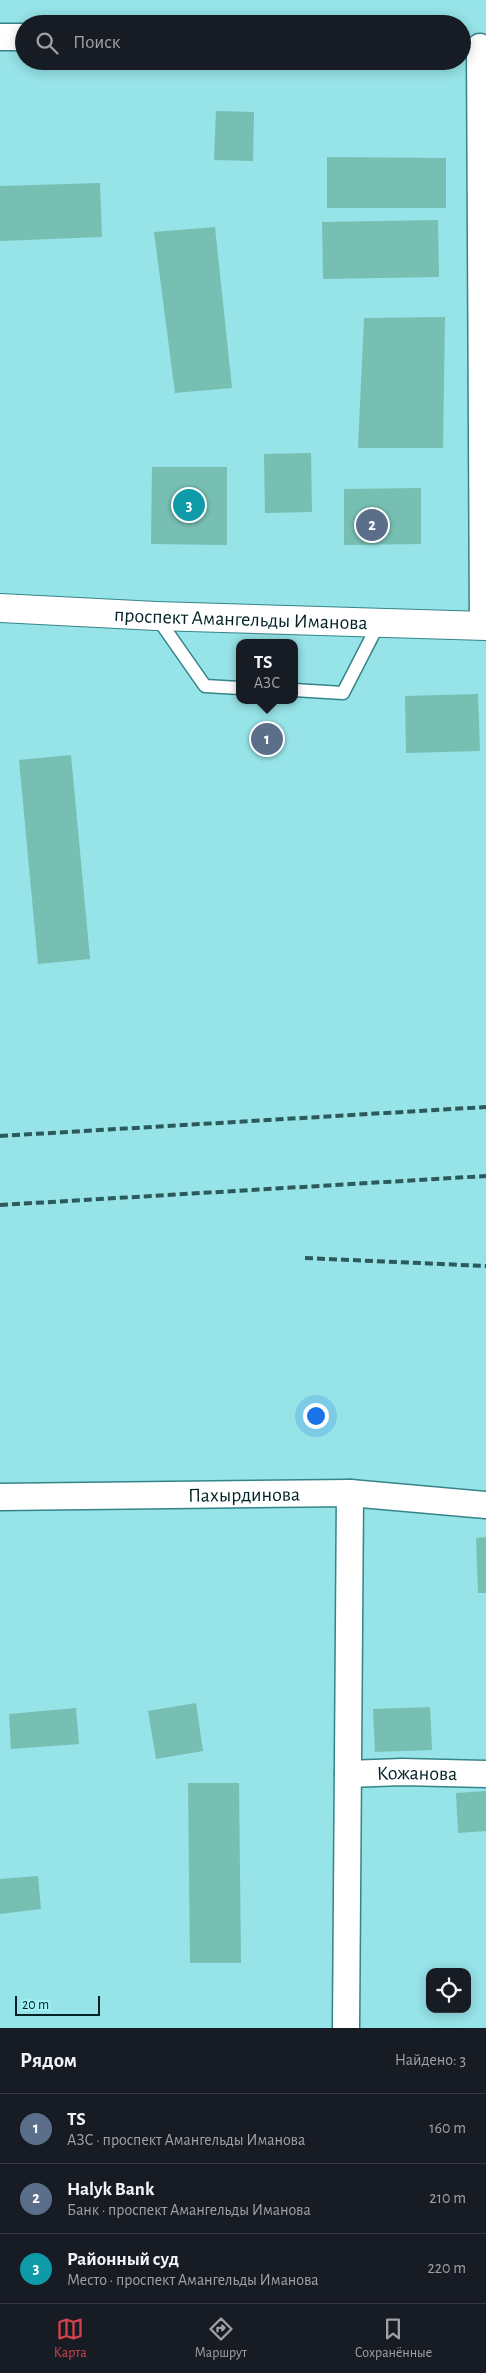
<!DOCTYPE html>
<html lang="ru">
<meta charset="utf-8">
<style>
:root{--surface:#171b24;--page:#242831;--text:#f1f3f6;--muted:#9ea1a6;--line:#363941;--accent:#d3434c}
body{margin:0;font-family:"Alegreya Sans",sans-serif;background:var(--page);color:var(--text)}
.controls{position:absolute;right:15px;bottom:15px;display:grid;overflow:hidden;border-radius:10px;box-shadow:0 2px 12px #0003}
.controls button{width:45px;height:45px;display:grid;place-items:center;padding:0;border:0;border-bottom:1px solid var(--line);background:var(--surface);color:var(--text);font:25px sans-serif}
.scale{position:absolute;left:15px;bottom:12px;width:85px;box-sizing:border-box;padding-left:5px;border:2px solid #022325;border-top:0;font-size:14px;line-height:18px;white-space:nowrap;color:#022325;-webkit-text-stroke:4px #a3f1f6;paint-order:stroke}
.you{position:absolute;left:315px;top:1415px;width:18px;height:18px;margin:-12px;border:4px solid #fff;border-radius:50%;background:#1a73e8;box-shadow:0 0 0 8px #1a73e833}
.badge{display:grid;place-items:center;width:32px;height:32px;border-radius:50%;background:var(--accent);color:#fff;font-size:16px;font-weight:700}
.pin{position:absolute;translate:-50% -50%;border:2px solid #fff;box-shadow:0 1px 5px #0006}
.popup{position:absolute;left:236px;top:639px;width:62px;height:65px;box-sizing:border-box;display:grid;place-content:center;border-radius:10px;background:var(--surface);filter:drop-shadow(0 1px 4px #0005);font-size:16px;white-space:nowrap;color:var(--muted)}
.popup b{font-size:19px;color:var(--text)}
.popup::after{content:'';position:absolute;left:50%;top:100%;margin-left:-10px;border:10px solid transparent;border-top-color:var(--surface)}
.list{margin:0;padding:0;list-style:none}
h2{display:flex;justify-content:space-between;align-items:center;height:65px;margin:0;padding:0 20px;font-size:21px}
h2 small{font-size:16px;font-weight:400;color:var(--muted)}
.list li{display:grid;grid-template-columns:32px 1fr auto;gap:15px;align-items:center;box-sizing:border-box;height:70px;padding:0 20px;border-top:1px solid var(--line)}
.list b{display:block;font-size:19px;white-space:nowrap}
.list p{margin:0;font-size:16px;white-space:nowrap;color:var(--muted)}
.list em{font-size:16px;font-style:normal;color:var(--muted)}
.icon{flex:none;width:28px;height:28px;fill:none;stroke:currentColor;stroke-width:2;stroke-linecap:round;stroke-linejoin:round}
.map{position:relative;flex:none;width:486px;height:2028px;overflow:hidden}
.search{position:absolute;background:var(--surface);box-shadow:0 2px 12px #0003;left:15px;right:15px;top:15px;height:55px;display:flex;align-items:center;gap:12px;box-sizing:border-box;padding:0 18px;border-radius:28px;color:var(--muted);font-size:19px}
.sheet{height:275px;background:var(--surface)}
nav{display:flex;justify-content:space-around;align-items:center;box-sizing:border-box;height:70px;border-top:1px solid var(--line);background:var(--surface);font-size:14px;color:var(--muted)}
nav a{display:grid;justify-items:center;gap:2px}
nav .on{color:var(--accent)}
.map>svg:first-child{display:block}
</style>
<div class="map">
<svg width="486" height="2028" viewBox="0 0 486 2028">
<rect width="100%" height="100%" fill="#96e3e8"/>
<g fill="#76bfb2">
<path d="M216,111L254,112L253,161L214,160Z"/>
<path d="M327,157L446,158V208H327Z"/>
<path d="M100,183L102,237L0,241V186Z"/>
<path d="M438,220L439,277L323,279L322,222Z"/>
<path d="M215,227L232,388L175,393L154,232Z"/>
<path d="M445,317L443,448H358L364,318Z"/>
<path d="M311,453L312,512L265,513L264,454Z"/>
<path d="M152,467H227V545L151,544Z"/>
<path d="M421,488V544L344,545V489Z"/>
<path d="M478,694L480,751L406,753L405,696Z"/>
<path d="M71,755L90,959L38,964L19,760Z"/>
<path d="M486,1537V1593H478L476,1538Z"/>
<path d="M196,1703L203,1751L156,1759L148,1711Z"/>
<path d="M430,1707L432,1750L375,1752L373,1709Z"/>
<path d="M76,1708L79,1744L11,1749L9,1714Z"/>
<path d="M188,1783H239L241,1963H190Z"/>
<path d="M486,1791V1831L458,1833L456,1793Z"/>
<path d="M38,1876L41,1909L0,1914V1879Z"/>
</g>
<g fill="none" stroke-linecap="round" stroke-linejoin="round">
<g stroke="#358489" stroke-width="15">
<g id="lane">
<path d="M156,616L205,686L240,688"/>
<path d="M294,690L343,693L379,623"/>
</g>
</g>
<g stroke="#358489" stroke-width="29">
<g id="street">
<path d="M0,37H24"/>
<path d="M480,47L483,626"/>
<path id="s1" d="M0,1497L350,1493L486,1505"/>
<path id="s2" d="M348,1774L402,1772L486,1774"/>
<path d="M346,2028L350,1493"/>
</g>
</g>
<g stroke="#358489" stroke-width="30">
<g id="secondary">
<path id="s3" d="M0,608L156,616L486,626"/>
</g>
</g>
<use href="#lane" stroke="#fff" stroke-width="12"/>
<use href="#street" stroke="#fff" stroke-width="26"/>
<use href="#secondary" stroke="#fff" stroke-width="28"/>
<g stroke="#2c595c" stroke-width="4" stroke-dasharray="8 4" stroke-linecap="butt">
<path d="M0,1136L486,1107"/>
<path d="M0,1205L486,1176"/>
<path d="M305,1258L486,1266"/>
</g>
</g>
<g text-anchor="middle" stroke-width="5" stroke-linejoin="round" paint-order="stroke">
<g font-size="20" fill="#022325" stroke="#a3f1f6">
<text dy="7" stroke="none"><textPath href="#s3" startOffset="241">проспект Амангельды Иманова</textPath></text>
<text dy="7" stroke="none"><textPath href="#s1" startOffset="244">Пахырдинова</textPath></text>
<text dy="7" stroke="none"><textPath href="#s2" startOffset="69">Кожанова</textPath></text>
</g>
</g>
</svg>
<div class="controls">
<button><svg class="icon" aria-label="locate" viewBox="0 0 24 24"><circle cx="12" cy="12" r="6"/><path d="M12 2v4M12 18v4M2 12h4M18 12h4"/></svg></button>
</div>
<div class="scale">20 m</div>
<div class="you"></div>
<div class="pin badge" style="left:267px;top:739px;background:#5c6f8a">1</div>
<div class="popup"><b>TS</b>АЗС</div>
<div class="pin badge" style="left:372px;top:525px;background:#5c6f8a">2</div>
<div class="pin badge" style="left:189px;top:505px;background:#0f9aa8">3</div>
<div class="search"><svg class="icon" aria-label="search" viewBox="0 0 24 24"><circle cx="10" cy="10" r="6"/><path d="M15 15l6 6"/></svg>Поиск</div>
</div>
<section class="sheet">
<h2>Рядом<small>Найдено: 3</small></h2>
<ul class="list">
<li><span class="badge" style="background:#5c6f8a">1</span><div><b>TS</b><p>АЗС · проспект Амангельды Иманова</p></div><em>160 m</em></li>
<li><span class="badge" style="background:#5c6f8a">2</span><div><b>Halyk Bank</b><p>Банк · проспект Амангельды Иманова</p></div><em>210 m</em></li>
<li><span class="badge" style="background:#0f9aa8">3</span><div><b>Районный суд</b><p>Место · проспект Амангельды Иманова</p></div><em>220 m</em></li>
</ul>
</section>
<nav>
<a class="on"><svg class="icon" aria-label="map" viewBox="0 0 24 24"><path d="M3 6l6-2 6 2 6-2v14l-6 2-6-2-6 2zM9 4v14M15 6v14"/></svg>Карта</a>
<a><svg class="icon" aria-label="directions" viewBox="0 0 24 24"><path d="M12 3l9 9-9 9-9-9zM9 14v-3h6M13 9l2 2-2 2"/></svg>Маршрут</a>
<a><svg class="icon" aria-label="saved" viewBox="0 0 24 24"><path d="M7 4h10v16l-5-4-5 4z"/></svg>Сохранённые</a>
</nav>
